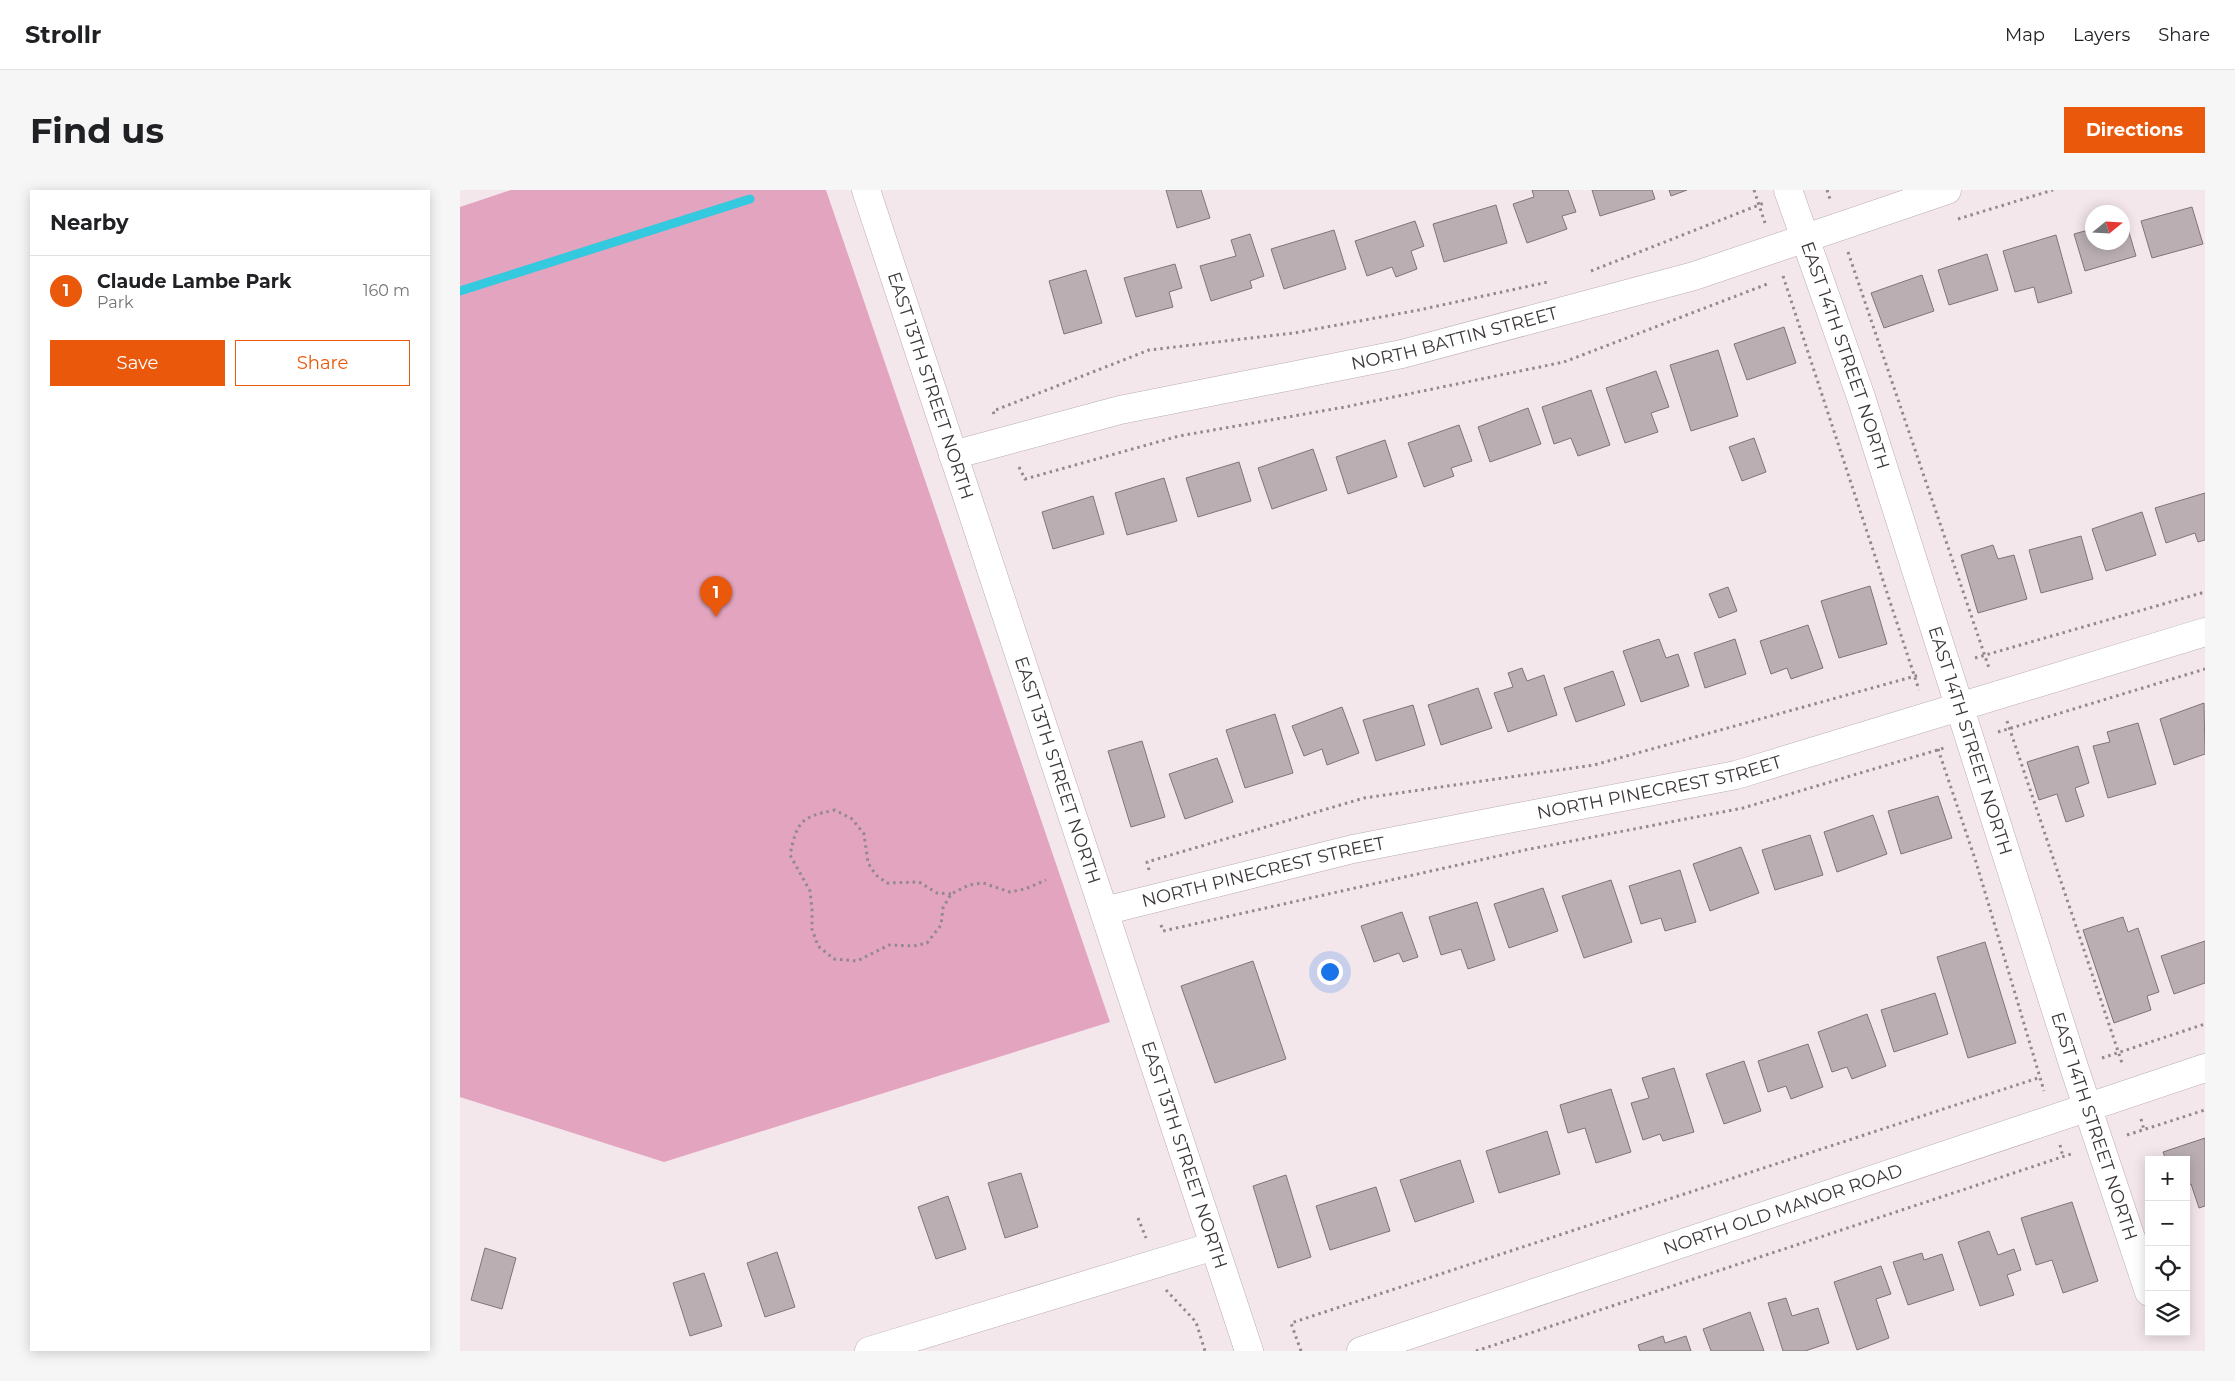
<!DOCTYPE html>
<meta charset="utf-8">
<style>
:root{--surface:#fff;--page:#f6f6f6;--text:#202124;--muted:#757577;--line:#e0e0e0;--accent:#ea580c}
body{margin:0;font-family:Montserrat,sans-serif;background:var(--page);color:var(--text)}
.controls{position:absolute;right:15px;bottom:15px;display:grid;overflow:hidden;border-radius:0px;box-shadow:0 2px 12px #0003}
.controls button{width:45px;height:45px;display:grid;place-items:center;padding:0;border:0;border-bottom:1px solid var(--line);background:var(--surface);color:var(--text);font:25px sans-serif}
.compass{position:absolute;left:1625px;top:15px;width:45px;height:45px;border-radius:50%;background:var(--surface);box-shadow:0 2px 12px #0003;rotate:72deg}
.you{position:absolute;left:869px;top:781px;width:18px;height:18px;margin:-12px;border:4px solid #fff;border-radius:50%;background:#1a73e8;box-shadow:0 0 0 8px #1a73e833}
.badge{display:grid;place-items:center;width:32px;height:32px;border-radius:50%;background:var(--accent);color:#fff;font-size:16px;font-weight:700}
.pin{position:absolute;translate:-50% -41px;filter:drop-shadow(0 1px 2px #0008)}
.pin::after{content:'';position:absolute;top:26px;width:18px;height:15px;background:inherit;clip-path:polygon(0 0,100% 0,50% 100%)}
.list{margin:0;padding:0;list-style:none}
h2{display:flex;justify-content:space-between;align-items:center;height:65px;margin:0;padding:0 20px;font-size:21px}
h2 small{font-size:16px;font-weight:400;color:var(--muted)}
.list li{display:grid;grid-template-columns:32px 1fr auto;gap:15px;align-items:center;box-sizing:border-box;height:70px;padding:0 20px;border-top:1px solid var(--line)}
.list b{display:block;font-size:19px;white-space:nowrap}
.list p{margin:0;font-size:16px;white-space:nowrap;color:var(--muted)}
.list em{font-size:16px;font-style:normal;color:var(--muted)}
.actions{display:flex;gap:10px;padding:15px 20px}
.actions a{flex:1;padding:11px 0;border:1px solid var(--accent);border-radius:0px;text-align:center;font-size:18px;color:var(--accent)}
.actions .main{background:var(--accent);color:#fff}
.icon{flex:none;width:28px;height:28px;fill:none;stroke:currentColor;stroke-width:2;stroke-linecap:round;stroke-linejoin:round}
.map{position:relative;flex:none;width:1745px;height:1161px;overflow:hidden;border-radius:0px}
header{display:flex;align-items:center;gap:30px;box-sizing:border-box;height:70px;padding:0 25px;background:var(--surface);border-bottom:1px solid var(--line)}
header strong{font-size:24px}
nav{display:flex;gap:28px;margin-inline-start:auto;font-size:18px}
.intro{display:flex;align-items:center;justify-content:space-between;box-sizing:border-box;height:120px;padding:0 30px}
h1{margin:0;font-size:35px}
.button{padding:12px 22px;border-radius:0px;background:var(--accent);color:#fff;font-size:18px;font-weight:700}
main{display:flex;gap:30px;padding:0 30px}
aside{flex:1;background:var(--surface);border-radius:0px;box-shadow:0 2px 12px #0003}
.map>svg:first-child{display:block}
</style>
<header>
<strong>Strollr</strong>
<nav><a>Map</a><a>Layers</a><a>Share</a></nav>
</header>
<div class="intro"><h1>Find us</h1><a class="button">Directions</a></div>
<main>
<aside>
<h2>Nearby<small></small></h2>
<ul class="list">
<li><span class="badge">1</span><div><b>Claude Lambe Park</b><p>Park</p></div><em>160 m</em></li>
</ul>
<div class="actions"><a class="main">Save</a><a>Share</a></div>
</aside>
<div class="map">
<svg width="1745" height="1161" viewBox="0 0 1745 1161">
<rect width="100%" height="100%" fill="#f4e7ec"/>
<path fill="#e2a4be" d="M51,0H366L650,832L204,972L0,907V17Z"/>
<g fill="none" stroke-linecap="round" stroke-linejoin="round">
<path stroke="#34c9df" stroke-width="9" d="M0,101L290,9"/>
</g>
<g fill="#baaeb3" stroke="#7f7479">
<path d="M706,0H741L750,28L717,38Z"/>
<path d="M1072,0H1108L1116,22L1102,26L1107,39L1067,53L1053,14L1074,7Z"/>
<path d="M1132,0H1192L1195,9L1140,26Z"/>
<path d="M1209,0H1227L1211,6Z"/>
<path d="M1036,15L1047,53L984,72L973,34Z"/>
<path d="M1732,17L1743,54L1692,68L1681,31Z"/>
<path d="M1665,29L1676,66L1625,81L1614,44L1632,39V52H1662V30Z"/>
<path d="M955,31L964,56L951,61L957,79L936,87L932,77L907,86L895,51Z"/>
<path d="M874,40L886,79L824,99L811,59Z"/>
<path d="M790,44L804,86L790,91L792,98L751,111L740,76L776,66L771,50Z"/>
<path d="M1596,45L1612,103L1578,113L1574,97L1555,102L1543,61Z"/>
<path d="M1527,64L1538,100L1489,115L1478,80Z"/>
<path d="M715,74L722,98L709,102L713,117L676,127L664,88Z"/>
<path d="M626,80L642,133L604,144L589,91Z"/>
<path d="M1462,85L1474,121L1424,138L1411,103Z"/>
<path d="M1324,137L1336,173L1287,190L1274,154Z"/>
<path d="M1258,160L1278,226L1231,241L1210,175Z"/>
<path d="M1196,181L1209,217L1191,223L1198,242L1165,253L1146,198Z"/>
<path d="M1131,200L1150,255L1118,266L1111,248L1094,254L1082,217Z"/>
<path d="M1068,218L1081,254L1030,272L1018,237Z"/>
<path d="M999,235L1012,271L991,278L994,286L964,297L948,253Z"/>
<path d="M1294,248L1306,282L1282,291L1269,257Z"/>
<path d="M925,250L937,287L888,304L876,267Z"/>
<path d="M853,259L867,300L812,319L798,278Z"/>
<path d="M779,272L791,311L738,327L726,288Z"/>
<path d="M704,288L717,331L667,345L655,303Z"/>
<path d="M1745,303V350L1738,352L1735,343L1706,353L1695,318Z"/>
<path d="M633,306L644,344L593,359L582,322Z"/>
<path d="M1682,322L1696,365L1646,381L1632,339Z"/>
<path d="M1621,346L1633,389L1581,403L1569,360Z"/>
<path d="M1533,355L1538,369L1554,365L1567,409L1518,423L1501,365Z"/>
<path d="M1410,396L1427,454L1379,468L1361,411Z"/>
<path d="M1268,397L1277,421L1259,428L1249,404Z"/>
<path d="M1348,435L1363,478L1331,489L1327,478L1311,484L1300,451Z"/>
<path d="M1199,449L1206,468L1218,464L1229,496L1181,512L1163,461Z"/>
<path d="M1275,449L1286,484L1245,498L1234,463Z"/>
<path d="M1062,478L1067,491L1084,485L1097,525L1048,542L1034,503L1053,497L1048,483Z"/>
<path d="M1153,481L1165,515L1116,532L1104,498Z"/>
<path d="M1018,498L1032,538L981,555L968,515Z"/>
<path d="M1744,513L1745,564L1714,575L1700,529Z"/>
<path d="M953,515L965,555L916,571L903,530Z"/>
<path d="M882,517L899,563L867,575L862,559L844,566L832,536Z"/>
<path d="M815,524L833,583L785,598L766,540Z"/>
<path d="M1678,533L1696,594L1648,608L1633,556L1650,552L1647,542Z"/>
<path d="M682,551L705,627L671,637L648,561Z"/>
<path d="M1618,556L1629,593L1615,598L1624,626L1606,632L1597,604L1579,610L1567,572Z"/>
<path d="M757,568L773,612L725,629L709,584Z"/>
<path d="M1478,606L1492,648L1441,664L1428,621Z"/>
<path d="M1413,625L1427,664L1377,682L1364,642Z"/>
<path d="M1350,645L1363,685L1315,700L1302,660Z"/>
<path d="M1281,657L1299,703L1250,721L1233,674Z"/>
<path d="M1220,680L1236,732L1205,741L1201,728L1181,734L1169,696Z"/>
<path d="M1151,690L1172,752L1124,768L1102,706Z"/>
<path d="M1083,698L1098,741L1049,758L1034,714Z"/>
<path d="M1017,712L1035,770L1008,779L1001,759L981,765L969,727Z"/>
<path d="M942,722L958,767L943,772L939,763L914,772L901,736Z"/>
<path d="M1663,727L1668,742L1678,738L1699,802L1687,806L1691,820L1654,833L1623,740Z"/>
<path d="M1745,751V793L1714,804L1701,766Z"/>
<path d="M1525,752L1556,853L1508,868L1477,767Z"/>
<path d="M793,771L826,869L755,893L721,796Z"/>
<path d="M1475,803L1488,844L1434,862L1421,820Z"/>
<path d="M1407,824L1426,876L1392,889L1387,877L1372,882L1358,842Z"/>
<path d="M1348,854L1363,897L1331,909L1326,896L1308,902L1298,871Z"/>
<path d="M1284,871L1301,921L1264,934L1246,884Z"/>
<path d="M1214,878L1234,942L1203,951L1200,944L1183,950L1171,913L1189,908L1182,888Z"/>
<path d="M1151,899L1171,962L1136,973L1125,938L1108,943L1100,915Z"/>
<path d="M1087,941L1100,984L1039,1003L1026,961Z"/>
<path d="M1745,948V1016L1739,1018L1731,994L1726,996V970H1706L1703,962Z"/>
<path d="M1000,970L1014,1012L955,1032L940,990Z"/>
<path d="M561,983L578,1037L545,1048L528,993Z"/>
<path d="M826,985L851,1067L818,1078L793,996Z"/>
<path d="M916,997L930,1041L870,1060L856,1016Z"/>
<path d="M488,1006L506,1059L476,1069L458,1017Z"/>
<path d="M1612,1012L1638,1091L1603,1103L1592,1070L1576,1075L1561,1028Z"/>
<path d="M1529,1041L1538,1065L1554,1059L1561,1080L1547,1085L1554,1105L1520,1116L1498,1052Z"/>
<path d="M25,1058L56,1068L42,1119L11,1110Z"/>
<path d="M317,1062L335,1117L305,1127L287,1073Z"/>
<path d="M1462,1063L1464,1070L1482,1064L1494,1100L1448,1115L1433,1072Z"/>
<path d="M1421,1076L1431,1104L1416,1109L1429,1148L1397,1160L1374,1092Z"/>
<path d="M244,1083L262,1136L230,1146L213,1093Z"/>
<path d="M1326,1108L1332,1126L1358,1118L1369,1153L1345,1161H1323L1308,1113Z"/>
<path d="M1290,1122L1304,1161H1251L1243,1139Z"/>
<path d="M1203,1146L1205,1153L1226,1146L1231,1161H1180L1178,1155Z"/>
</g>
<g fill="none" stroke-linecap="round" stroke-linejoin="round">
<g stroke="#b8acb1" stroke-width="29">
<g id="minor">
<path id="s1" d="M1328,0L1401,207L1614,877L1689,1102"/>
<path id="s2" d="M493,265L660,220L942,164L1234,86L1487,0"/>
<path id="s3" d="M644,721L893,659L1276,585L1745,442"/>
<path d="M409,1161L754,1056"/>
<path id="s4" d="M901,1161L1745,878"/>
</g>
</g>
<g stroke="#b8acb1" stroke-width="29">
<g id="secondary">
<path id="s5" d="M406,0L789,1161"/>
</g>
</g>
<g stroke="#91898c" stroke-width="3" stroke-dasharray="2.5 4" stroke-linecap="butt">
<path d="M1294,0L1305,33"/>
<path d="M1367,0L1370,9"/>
<path d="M1498,29L1593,0"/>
<path d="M1388,62L1529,478"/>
<path d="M1131,81L1304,13"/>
<path d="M1323,86L1459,500"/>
<path d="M534,224L533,221L689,160L834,143L959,120L1088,92"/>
<path d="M559,277L565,289L719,246L885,217L1104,172L1310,93"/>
<path d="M1515,468L1745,402"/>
<path d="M1547,531L1663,876"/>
<path d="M1538,542L1745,479"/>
<path d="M1478,559L1516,672L1584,901"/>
<path d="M689,680L687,672L904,608L1134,575L1459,485"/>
<path d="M491,704L477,703L459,692L427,693L416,685L408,673L404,644L392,629L375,620C341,627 337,631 330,665L350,701L352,719V739L358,756L374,769L397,771L429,755L454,756L467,753L481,735L483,718L491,704L509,695L523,693L550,702L565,699L586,690"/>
<path d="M701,735L703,741L1065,660L1283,618L1484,558"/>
<path d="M1642,868L1745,834"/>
<path d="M1681,929L1684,940"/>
<path d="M1667,945L1745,920"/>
<path d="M1600,955L1603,967"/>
<path d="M678,1028L686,1048"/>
<path d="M706,1100L736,1132L745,1161"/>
<path d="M841,1161L831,1133L1581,887"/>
<path d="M1016,1161L1614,963"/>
</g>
<use href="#minor" stroke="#fff" stroke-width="28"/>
<use href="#secondary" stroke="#fff" stroke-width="28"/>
</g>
<g text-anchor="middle" stroke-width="4" stroke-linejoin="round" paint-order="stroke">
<g font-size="18" fill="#3c3739" stroke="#fff">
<text dy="6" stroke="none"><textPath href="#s2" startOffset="515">NORTH BATTIN STREET</textPath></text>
<text dy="6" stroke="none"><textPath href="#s1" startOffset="175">EAST 14TH STREET NORTH</textPath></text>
<text dy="6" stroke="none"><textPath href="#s5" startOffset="206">EAST 13TH STREET NORTH</textPath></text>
<text dy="6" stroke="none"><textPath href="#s1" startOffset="580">EAST 14TH STREET NORTH</textPath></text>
<text dy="6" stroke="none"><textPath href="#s5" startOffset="611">EAST 13TH STREET NORTH</textPath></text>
<text dy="6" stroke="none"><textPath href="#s3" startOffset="569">NORTH PINECREST STREET</textPath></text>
<text dy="6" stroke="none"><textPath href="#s3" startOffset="164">NORTH PINECREST STREET</textPath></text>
<text dy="6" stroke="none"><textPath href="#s1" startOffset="985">EAST 14TH STREET NORTH</textPath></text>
<text dy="6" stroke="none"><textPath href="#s5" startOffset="1016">EAST 13TH STREET NORTH</textPath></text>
<text dy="6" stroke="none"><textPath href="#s4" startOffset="445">NORTH OLD MANOR ROAD</textPath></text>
</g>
</g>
</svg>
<div class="controls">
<button>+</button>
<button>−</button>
<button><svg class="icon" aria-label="locate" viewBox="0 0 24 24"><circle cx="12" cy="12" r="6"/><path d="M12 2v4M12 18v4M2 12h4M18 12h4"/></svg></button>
<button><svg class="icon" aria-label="layers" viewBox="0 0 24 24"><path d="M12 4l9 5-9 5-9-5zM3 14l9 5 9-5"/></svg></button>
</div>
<svg class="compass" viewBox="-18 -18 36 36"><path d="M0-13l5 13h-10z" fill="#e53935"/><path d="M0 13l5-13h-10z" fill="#757577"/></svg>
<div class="you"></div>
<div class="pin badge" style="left:256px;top:427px">1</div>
</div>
</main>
